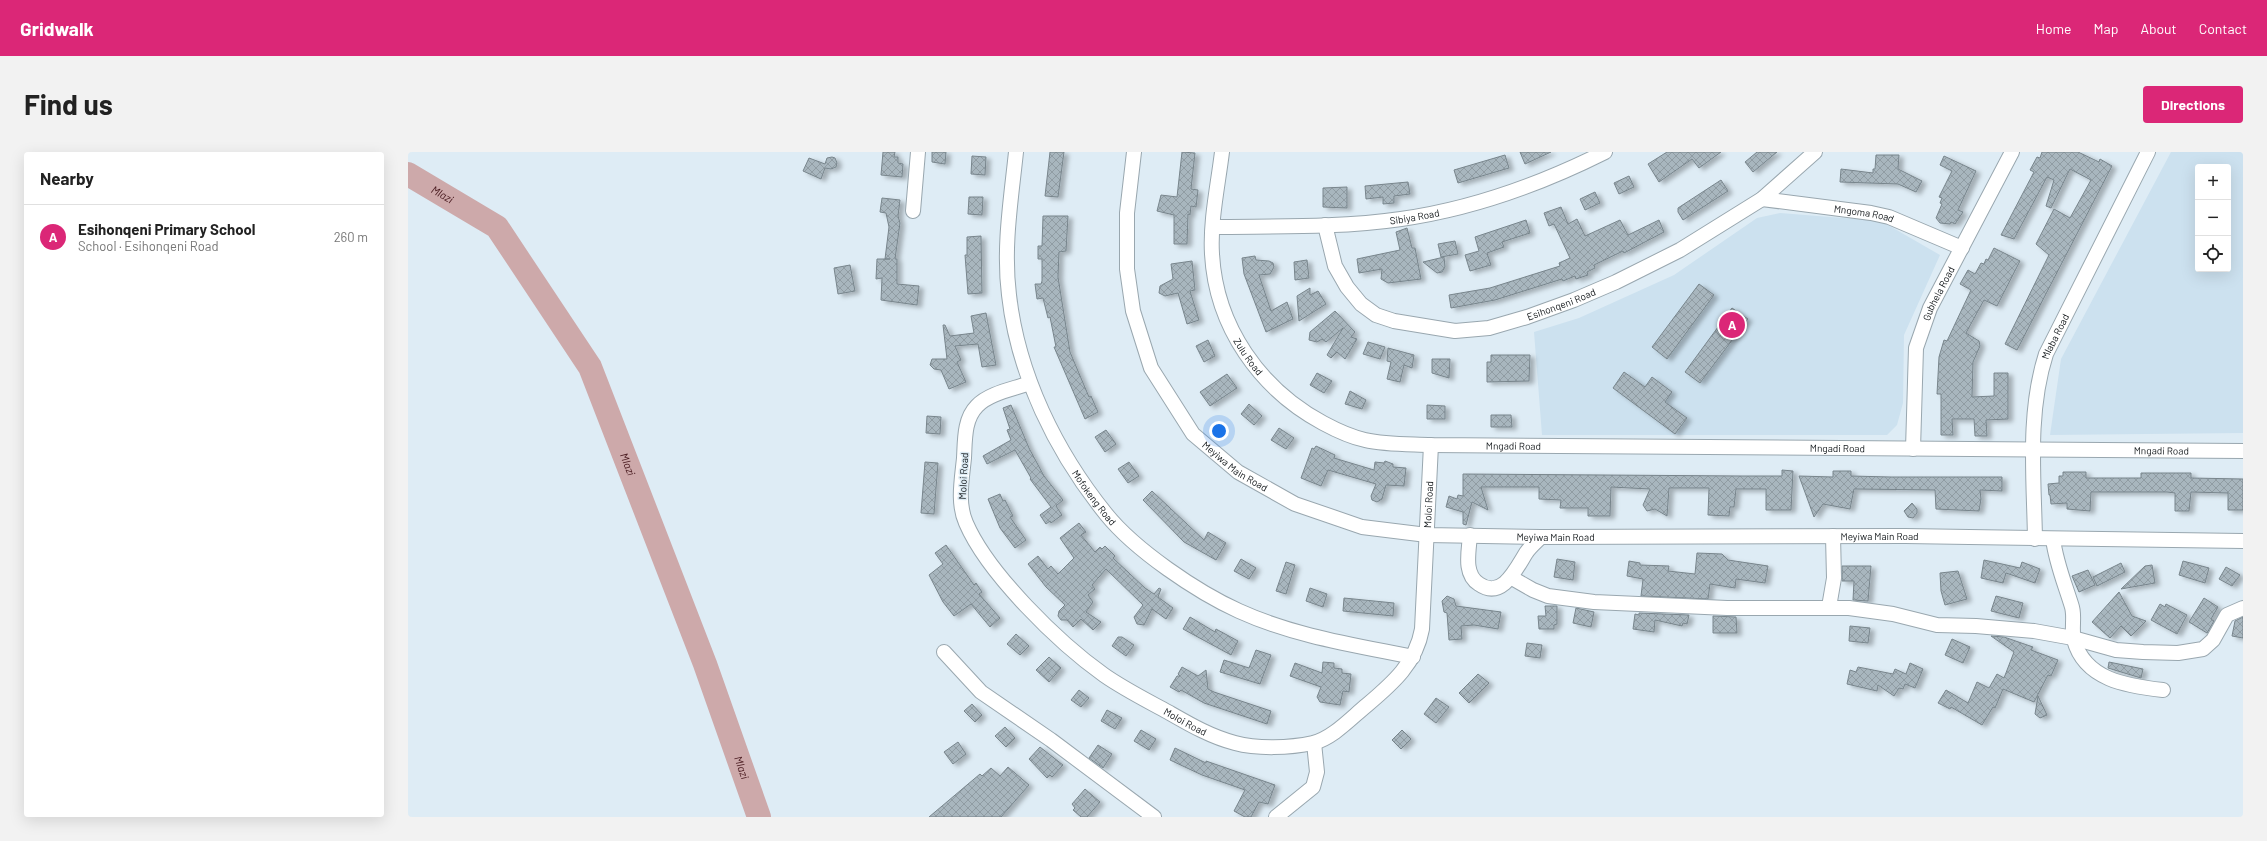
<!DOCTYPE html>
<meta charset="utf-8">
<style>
:root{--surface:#fff;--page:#f2f2f2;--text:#222;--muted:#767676;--line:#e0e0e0;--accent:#db2777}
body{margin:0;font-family:Barlow,sans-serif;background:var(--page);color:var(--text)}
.controls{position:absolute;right:12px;top:12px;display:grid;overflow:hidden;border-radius:4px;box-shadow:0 4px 16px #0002}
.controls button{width:36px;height:36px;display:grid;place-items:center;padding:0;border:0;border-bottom:1px solid var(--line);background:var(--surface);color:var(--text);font:20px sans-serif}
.you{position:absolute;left:811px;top:279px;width:14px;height:14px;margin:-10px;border:3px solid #fff;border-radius:50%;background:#1a73e8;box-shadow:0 0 0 6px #1a73e833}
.badge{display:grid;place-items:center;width:26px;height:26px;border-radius:50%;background:var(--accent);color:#fff;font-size:13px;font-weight:700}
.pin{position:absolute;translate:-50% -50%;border:2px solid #fff;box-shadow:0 1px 4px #0006}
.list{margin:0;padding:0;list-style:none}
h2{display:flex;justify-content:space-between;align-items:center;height:52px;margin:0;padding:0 16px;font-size:17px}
h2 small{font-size:13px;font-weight:400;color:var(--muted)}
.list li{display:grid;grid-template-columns:26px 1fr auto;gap:12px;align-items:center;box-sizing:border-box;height:64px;padding:0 16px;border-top:1px solid var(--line)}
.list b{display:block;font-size:15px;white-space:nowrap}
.list p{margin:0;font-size:13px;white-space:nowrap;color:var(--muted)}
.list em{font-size:13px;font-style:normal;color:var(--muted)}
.icon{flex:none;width:22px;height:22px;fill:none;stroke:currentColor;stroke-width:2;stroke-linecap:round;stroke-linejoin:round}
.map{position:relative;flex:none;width:1835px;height:665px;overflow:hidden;border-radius:4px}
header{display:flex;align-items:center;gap:24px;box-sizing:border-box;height:56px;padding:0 20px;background:var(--accent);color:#fff}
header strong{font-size:19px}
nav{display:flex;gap:22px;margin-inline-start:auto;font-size:14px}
.intro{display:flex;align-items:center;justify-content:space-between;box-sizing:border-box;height:96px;padding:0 24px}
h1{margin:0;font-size:28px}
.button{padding:10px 18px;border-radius:4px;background:var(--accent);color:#fff;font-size:14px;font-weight:700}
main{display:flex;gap:24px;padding:0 24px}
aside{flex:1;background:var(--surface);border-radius:4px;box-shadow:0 4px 16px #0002}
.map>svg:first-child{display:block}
</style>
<header>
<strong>Gridwalk</strong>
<nav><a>Home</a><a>Map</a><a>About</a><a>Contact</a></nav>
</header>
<div class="intro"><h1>Find us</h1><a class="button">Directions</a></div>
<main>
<aside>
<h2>Nearby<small></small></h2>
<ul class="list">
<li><span class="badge">A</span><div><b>Esihonqeni Primary School</b><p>School · Esihonqeni Road</p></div><em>260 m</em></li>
</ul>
</aside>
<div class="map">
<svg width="1835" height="665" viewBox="0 0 1835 665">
<defs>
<pattern id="building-cross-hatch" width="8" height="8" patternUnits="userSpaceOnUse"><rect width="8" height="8" fill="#a8b6be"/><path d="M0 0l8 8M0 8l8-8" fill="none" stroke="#909ca3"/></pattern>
<filter id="shadow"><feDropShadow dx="4.5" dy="2.5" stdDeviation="2" flood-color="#0004"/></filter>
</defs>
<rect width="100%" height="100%" fill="#deecf5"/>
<g fill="#cce1ef" fill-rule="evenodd">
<path d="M1763,0H1835V281L1642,283L1653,207ZM1790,15H1820V117H1790Z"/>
<path d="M1372,61L1473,69L1532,103L1496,183L1495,251L1489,273L1479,283H1134L1126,180L1171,166L1266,123L1349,66Z"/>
</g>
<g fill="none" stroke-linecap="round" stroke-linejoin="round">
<path stroke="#cda9aa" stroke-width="24" id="s1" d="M0,22L89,75L182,215L297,512L351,665"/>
</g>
<g fill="url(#building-cross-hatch)" stroke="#78858c" filter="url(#shadow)">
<path d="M475,0H487L486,5H490V11L495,12L494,25L473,23Z"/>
<path d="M524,0H538L537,12L524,10Z"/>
<path d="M642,0H656L650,45L637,44Z"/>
<path d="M774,0L787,1L783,37L790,38L788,55L783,54L782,63L780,62L779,92H766V63L749,59L753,43L769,45Z"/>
<path d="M1112,0H1143L1117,12Z"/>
<path d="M1259,0H1313L1291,16L1284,7L1251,30L1240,12Z"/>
<path d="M1349,0H1369L1345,20L1337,10Z"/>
<path d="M1634,0H1670L1691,10L1692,7L1704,14L1609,198L1597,192L1641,103L1628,92L1646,57L1662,66L1683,28L1662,17L1643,56L1638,54L1646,28L1639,25L1606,87L1593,83L1626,20L1622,18L1629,5L1632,6Z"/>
<path d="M1097,3L1101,16L1050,31L1046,18Z"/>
<path d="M1468,3H1491L1490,17L1514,29L1508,40L1490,32L1432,30L1433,17L1465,21V17H1467Z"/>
<path d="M564,4L578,5L577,23L563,22Z"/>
<path d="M1536,4L1568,19L1550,58L1555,60L1547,72L1543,70L1542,72L1532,71L1528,66L1534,52L1532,51L1534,46L1531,45L1544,19L1532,13Z"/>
<path d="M424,5L427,6L429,11L428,15L423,17L417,16L413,27L395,19L401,6L417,12L419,6Z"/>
<path d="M1221,24L1226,35L1211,42L1206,31Z"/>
<path d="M1313,28L1320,39L1275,68L1270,60V56Z"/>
<path d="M1000,30L1002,42L986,44V51L975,52V45L958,47L957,34Z"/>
<path d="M939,35V56L915,55V36Z"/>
<path d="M1187,40L1192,51L1177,58L1172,47Z"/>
<path d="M561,45H575L574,63L560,62Z"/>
<path d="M474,46L492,48L490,64L492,71L487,107H489V132L511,134L509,153L473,148L474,126L468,127L469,107H482H477L481,75L478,61L472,60Z"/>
<path d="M1153,55L1160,72L1169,67L1177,84L1212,68L1220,83L1251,68L1256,80L1216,101L1215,99L1186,113L1187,116L1179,120L1180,123L1168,127L1167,124L1155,129L1154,127L1087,148L1043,156L1041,143L1082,136L1152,114L1151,111L1162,106L1146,72L1141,74L1136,61Z"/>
<path d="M635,64H660L658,99L651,100L650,125L662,200L681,245L683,244L690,260L677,267L646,195H648L642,165L640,166L635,146L629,147L627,132H633L634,129V107H630V94H634Z"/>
<path d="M1118,68L1122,81L1094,90L1096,95L1079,101L1083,113L1062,119L1057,103L1071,99L1067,85Z"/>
<path d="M999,76L1004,96H1007L1013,127L980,131L973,127L974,117L951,121L949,107L992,98L988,80Z"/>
<path d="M573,84L574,141L560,142L557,103H559V85Z"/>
<path d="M1047,89L1050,102L1033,105L1030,92Z"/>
<path d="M1586,96L1612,109L1589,154L1576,148L1558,181L1571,189L1572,194L1565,210L1564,245L1586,244V221H1600V267L1578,268L1579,284H1567L1566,267H1544L1545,283H1533V242H1529L1531,205L1536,188L1539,189L1563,138L1552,132L1560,118L1567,122L1573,111L1576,112L1578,107L1580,108Z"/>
<path d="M847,104L848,108L861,109L865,111L866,115L862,122L851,123L863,159L879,150L885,167L858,180L836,122L834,106Z"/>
<path d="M1036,105L1037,115L1034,120L1029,121L1015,110Z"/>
<path d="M899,108L901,126L887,128L886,110Z"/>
<path d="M784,109L787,138L782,139L791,168L779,172L770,141L757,144L751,141L752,134L765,127L763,112Z"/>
<path d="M442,113L447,139L430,142L426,116Z"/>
<path d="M1291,132L1306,143L1259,207L1244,195Z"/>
<path d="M902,136V143L910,139L918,152L891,169L889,144Z"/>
<path d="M1324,156L1340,167L1292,231L1277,220Z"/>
<path d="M927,159L947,180L943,185L949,187L937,207L929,200L923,206L919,203L935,176L918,190L914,187L909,190L901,188L902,180Z"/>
<path d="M578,161L588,213L574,215L570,192L547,194L553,208L549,210L558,230L541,237L533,218L526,217L522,213L524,207H539L535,173H537L542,184L566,181L563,164Z"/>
<path d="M800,188L807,204L796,210L788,194Z"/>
<path d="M960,190L977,195L972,207L955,202Z"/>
<path d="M980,196L1006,203L1004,216L996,213L992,230L979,227L983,210L979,209Z"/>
<path d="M1083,203H1122L1121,229L1079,230V210H1083Z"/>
<path d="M1024,207H1042L1041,226L1024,221Z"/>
<path d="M1216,220L1237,235L1244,225L1264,240L1257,250L1279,266L1267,282L1205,236Z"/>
<path d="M909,221L924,229L916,241L902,233Z"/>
<path d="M819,222L829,236L802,254L792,240Z"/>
<path d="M942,239L958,248L954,257L937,252Z"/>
<path d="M841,252L854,264L846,273L833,262Z"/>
<path d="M603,253L621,296L636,324L655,348L648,354L654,363L643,371L642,369L638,372L632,363L643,355L622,327L623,326L607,298L579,312L575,304L603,288L599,278L602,277L595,256Z"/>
<path d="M1019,253L1037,254V267H1019Z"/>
<path d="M1083,263H1103L1104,275H1083Z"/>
<path d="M519,264L533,265L532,282L518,281Z"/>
<path d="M871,276L886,286L878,297L863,288Z"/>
<path d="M698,278L708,292L697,300L687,285Z"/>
<path d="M908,294L927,303L926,306L966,318L967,310L976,311L977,309L985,312V315L998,316L996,334L978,333L974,347L969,350L964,348L963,344L968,332L920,318L913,334L893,326L904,296L906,297Z"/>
<path d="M517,310L530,311L526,362L513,361Z"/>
<path d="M721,310L731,324L720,331L710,317Z"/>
<path d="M1374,318L1385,319L1383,358H1358V337H1328L1326,355H1322L1321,364L1300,363L1301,336H1261L1259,364L1247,357L1239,359L1235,353L1242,337L1203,335L1202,364H1180V356H1152L1153,348L1131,347V335H1073L1080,358L1064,350L1058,373L1055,372V360L1038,355L1041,344L1049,347L1050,343L1055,344V322L1334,324H1374Z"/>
<path d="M1425,319H1443V324L1483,325H1594V339L1572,338L1573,347L1571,359L1528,357L1527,338L1446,337L1442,357L1415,352L1406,365L1391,324L1425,325Z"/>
<path d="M1655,320H1678V326H1733V321H1783V326L1835,327V358H1820V341L1783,340L1781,359H1767V341L1759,340H1683L1682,359L1659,357V351L1643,352L1642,343H1641L1640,332L1651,331V324H1655Z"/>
<path d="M744,339L796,388L800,380L818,391L808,408L776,390L735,348Z"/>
<path d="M592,342L595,349L597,348L605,364L602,365L618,388L607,396L592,376L580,347Z"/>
<path d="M1504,351L1509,357V361L1505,366L1500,365L1496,359Z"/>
<path d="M671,371L678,380L673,383L687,400L692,395L694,397L697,394L707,404L705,406L737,436L746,442L751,436L753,437L750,445L765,456L758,467L744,457L736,473L729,472L726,465L735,453L698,417L684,433L687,437L680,443L685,450L678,460L693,470L685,478L673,467L665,475L659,468H653L650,464L651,459L657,453L638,435L620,412L630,404L640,417L643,414L650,422L666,406L652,386Z"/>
<path d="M538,393L566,433L568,431L574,440L571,442L592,466L582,475L563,452L546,464L535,450L521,423L535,412L527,401Z"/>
<path d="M1289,401L1314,402L1320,408L1360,414L1357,431L1328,427L1327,436L1302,432L1300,447L1233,444L1235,427L1219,424L1221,409L1232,411V413L1261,414L1260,419L1287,422Z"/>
<path d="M833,407L848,416L841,427L826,419Z"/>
<path d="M1149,407L1167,410L1165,428L1146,425Z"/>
<path d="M1576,408L1612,416L1614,410L1632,417L1627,431L1598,421L1595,431L1573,426Z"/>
<path d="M1775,409L1801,416L1797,431L1771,423Z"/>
<path d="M878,410L887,413L878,442L868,439Z"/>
<path d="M1713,411L1717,420L1689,434L1685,425Z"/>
<path d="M1744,413L1747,431L1713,437L1737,414Z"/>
<path d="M1434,414H1463L1460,449L1445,448L1446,429H1434Z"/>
<path d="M1818,415L1832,423L1824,434L1811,427Z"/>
<path d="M1680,418L1687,433L1671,440L1664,424Z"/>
<path d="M1550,419L1559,447L1537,453L1533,439L1532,421Z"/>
<path d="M902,436L919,442L915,455L898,449Z"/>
<path d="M1711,440L1724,464L1738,469L1723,484L1713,474L1702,486L1684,470Z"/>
<path d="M1039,444L1046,447L1048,454L1093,460L1090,477L1066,473L1053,474L1054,487L1041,488L1039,461L1036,460L1034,449Z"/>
<path d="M1588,444L1615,451L1611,466L1583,459Z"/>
<path d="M936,446L986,451L985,464L935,459Z"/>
<path d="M1796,446L1810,455L1803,467L1806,469L1799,481L1781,470Z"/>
<path d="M1752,452L1757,455L1758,452L1779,463L1769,482L1743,468Z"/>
<path d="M1137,454H1149V472L1146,473V477H1131L1130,464H1138Z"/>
<path d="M1168,456L1186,460L1183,475L1165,471Z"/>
<path d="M1231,461L1281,463L1279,472L1275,471L1274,474L1247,468L1246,480L1225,477L1227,462L1231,463Z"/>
<path d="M1305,464L1328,465L1329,481H1305Z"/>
<path d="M782,465L807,480L808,477L830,489L823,503L775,477Z"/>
<path d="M1835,465V486L1824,484L1827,469Z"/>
<path d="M1442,474L1462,476L1460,491L1441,489Z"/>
<path d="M608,482L621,494L612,503L599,492Z"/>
<path d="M1583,484L1596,485L1625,495L1623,498L1650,508L1643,524L1640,523L1626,550L1595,537L1587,556L1585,555L1574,573L1543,555L1542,557L1530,551L1538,538L1560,551L1569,530L1581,536L1589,522L1596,526L1606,500Z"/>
<path d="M710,485H714L726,493L718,504L704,494Z"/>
<path d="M1544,487L1562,495L1555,511L1537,503Z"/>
<path d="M1119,491L1134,493L1132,506L1117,504Z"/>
<path d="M848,498L863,503L852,532L812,520L816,508L841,516Z"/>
<path d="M641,505L653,516L641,530L628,518Z"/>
<path d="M915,510L926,511V516L934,517V521L943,522L941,540L935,539L932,553L912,550L909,545L913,535L882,524L887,511L914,521Z"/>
<path d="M1701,510L1735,517L1733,526L1700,516Z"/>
<path d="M1502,511L1515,517L1507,536L1497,532L1495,537L1491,536L1486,544L1470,533L1469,539L1439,532L1442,518L1448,520L1450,515L1485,522L1487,517L1498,522Z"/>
<path d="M774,515L790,524L798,518L800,537L806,540L863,559L859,572L796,551L773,538L771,540L762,535L769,524H772L770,522Z"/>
<path d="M1070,522L1081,531L1061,551L1051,541Z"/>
<path d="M671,538L681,546L673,555L663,548Z"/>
<path d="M1630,544L1639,563L1632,566L1627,562Z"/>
<path d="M1028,546L1041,555L1028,571L1016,562Z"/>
<path d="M564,552L574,563L567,570L556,559Z"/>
<path d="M699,558L714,566L707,577L693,569Z"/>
<path d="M597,575L607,586L598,595L587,584Z"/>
<path d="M733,578L748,587L741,598L726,589Z"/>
<path d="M994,578L1003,587L993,597L984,588Z"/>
<path d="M550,590L558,602L545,612L536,600Z"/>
<path d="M690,593L704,602L695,616L681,606Z"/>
<path d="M632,595L655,613L644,625L642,623L639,626L621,607Z"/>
<path d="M767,596L798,611V609L867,633L860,652L851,650L843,665H837L826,659L837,638L794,623L762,608Z"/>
<path d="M600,615L621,633L593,665H521L572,622L574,624L583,616L592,624Z"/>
<path d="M677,637L692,650L679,665H673L665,658L667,656L664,652Z"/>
</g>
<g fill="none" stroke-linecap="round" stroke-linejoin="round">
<g stroke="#99a7af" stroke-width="16">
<g id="minor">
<path id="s2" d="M608,0C603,48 595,95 601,143C610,223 648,300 698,362C727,398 789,440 831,459C886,484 946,493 1005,505"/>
<path id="s3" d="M726,0L719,61V117L725,159L743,216L785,282L830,320L887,352L954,375L1019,383L1133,385L1497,384L1835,389"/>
<path id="s4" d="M814,0C810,33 802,69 804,102C808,175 852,237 915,271C928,278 943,285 957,288C978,293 1002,292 1023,293L1835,299"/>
<path id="s5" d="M1354,47L1463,61L1481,65L1554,96"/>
<path d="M505,59L510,0"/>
<path id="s6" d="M917,73L927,114L939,135L953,152L968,163L986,169L1047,179L1081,176L1119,165L1166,148L1208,130L1272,98L1354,47L1407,0"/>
<path id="s7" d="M805,75C868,74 931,76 993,67C1064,57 1133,32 1197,0"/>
<path id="s8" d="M622,231C606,237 581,241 569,254C556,267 557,288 556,306C554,327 549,351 558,371C580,422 651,491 696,523C716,537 738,548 760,560C781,572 803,585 827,591C849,597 882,596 905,591C925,586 943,566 959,553C985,531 1008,511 1014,477L1023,293"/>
<path id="s9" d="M1505,297L1508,196L1522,156L1604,0"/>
<path d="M1062,383C1061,399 1055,422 1071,432C1094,448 1108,417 1118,401C1122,395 1128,390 1133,385"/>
<path id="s10" d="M1627,387C1626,326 1619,261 1638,202L1740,0"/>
<path d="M1645,387C1648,411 1657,432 1664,455C1667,466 1663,477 1666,488C1677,528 1719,534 1755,538"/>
<path d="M1104,426L1125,438L1140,444L1186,450L1319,456H1441L1485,462L1529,473L1568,474L1626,479L1665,486L1708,498L1735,500L1770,501L1795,497L1805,488L1819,463L1835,456"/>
<path d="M1421,455L1426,426L1425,384"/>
<path d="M536,500L573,540L643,588L746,665"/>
<path d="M868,665L905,635L909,620L906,591"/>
</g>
</g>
<use href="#minor" stroke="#fff" stroke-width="14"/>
</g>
<g text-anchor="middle" stroke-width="3" stroke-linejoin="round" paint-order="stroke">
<g font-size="10" fill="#12171a" stroke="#deecf5">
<text dy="4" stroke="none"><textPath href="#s5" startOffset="103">Mngoma Road</textPath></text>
<text dy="4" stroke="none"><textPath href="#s7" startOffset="202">Sibiya Road</textPath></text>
<text dy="4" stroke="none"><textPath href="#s9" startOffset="160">Gubhela Road</textPath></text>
<text dy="4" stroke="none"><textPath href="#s6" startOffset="298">Esihonqeni Road</textPath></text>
<text dy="4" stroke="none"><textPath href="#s10" startOffset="206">Mlaba Road</textPath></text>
<text dy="4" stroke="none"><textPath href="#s4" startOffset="213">Zulu Road</textPath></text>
<text dy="4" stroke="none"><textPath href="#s4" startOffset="508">Mngadi Road</textPath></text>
<text dy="4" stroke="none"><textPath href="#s4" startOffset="832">Mngadi Road</textPath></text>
<text dy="4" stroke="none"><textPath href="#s4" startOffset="1156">Mngadi Road</textPath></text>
<text dy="4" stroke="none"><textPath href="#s3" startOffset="351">Meyiwa Main Road</textPath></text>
<text transform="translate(555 324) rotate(-87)" y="4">Moloi Road</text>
<text dy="4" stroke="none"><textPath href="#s2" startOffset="366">Mofokeng Road</textPath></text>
<text dy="4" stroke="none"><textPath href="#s8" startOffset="900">Moloi Road</textPath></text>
<text dy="4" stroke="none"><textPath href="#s3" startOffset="1011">Meyiwa Main Road</textPath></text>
<text dy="4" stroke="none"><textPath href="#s3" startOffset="687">Meyiwa Main Road</textPath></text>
<text dy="4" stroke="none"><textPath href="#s8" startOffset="480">Moloi Road</textPath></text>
</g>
<g font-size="11" font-style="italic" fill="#47181d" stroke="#deecf5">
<text dy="4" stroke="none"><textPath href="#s1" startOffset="40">Mlazi</textPath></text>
<text dy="4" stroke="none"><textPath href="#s1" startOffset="376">Mlazi</textPath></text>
<text dy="4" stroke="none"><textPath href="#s1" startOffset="700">Mlazi</textPath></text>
</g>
</g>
</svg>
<div class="controls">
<button>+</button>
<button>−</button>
<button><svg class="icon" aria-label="locate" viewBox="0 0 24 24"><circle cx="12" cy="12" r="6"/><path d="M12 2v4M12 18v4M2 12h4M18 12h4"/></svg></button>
</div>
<div class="you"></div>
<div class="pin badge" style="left:1324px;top:173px">A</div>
</div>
</main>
